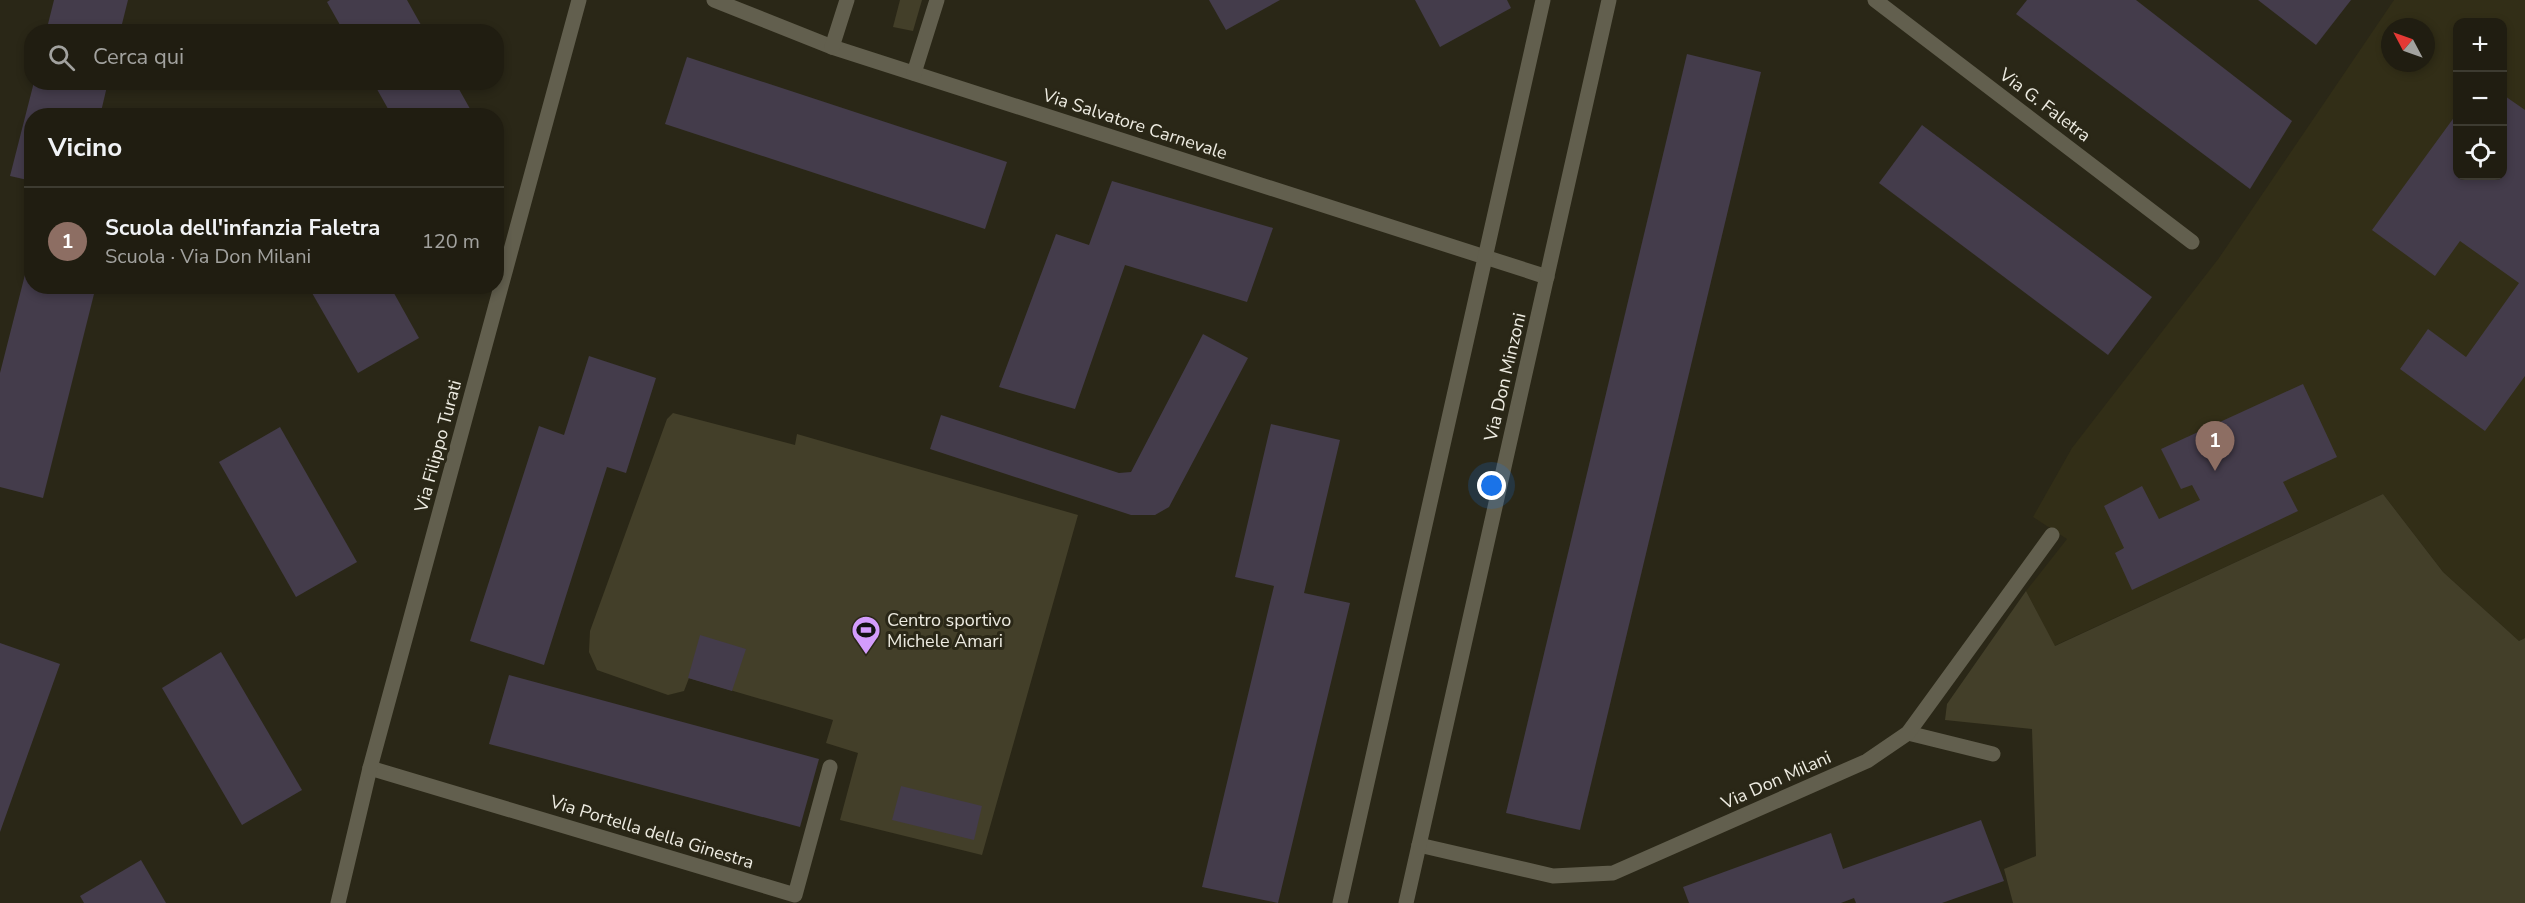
<!DOCTYPE html>
<html lang="it">
<meta charset="utf-8">
<style>
:root{--surface:#201d11;--page:#28261a;--text:#f1f3f6;--muted:#a2a29f;--line:#3d3b31;--accent:#0b8043}
body{margin:0;font-family:"Nunito Sans",sans-serif;background:var(--page);color:var(--text)}
.controls{position:absolute;right:18px;top:18px;display:grid;overflow:hidden;border-radius:12px;box-shadow:0 3px 9px #0003}
.controls button{width:54px;height:54px;display:grid;place-items:center;padding:0;border:0;border-bottom:2px solid var(--line);background:var(--surface);color:var(--text);font:30px sans-serif}
.compass{position:absolute;left:2381px;top:18px;width:54px;height:54px;border-radius:50%;background:var(--surface);box-shadow:0 3px 9px #0003;rotate:311deg}
.you{position:absolute;left:1492px;top:486px;width:21px;height:21px;margin:-15px;border:4px solid #fff;border-radius:50%;background:#1a73e8;box-shadow:0 0 0 9px #1a73e833}
.badge{display:grid;place-items:center;width:39px;height:39px;border-radius:50%;background:var(--accent);color:#fff;font-size:20px;font-weight:700}
.pin{position:absolute;translate:-50% -50px;filter:drop-shadow(0 2px 3px #0008)}
.pin::after{content:'';position:absolute;top:32px;width:21px;height:18px;background:inherit;clip-path:polygon(0 0,100% 0,50% 100%)}
.list{margin:0;padding:0;list-style:none}
h2{display:flex;justify-content:space-between;align-items:center;height:78px;margin:0;padding:0 24px;font-size:26px}
h2 small{font-size:20px;font-weight:400;color:var(--muted)}
.list li{display:grid;grid-template-columns:39px 1fr auto;gap:18px;align-items:center;box-sizing:border-box;height:108px;padding:0 24px;border-top:2px solid var(--line)}
.list b{display:block;font-size:22px;white-space:nowrap}
.list p{margin:0;font-size:20px;white-space:nowrap;color:var(--muted)}
.list em{font-size:20px;font-style:normal;color:var(--muted)}
.icon{flex:none;width:33px;height:33px;fill:none;stroke:currentColor;stroke-width:2;stroke-linecap:round;stroke-linejoin:round}
.map{position:relative;flex:none;width:2525px;height:903px;overflow:hidden}
.search{position:absolute;background:var(--surface);box-shadow:0 3px 9px #0003;left:24px;top:24px;width:480px;height:66px;display:flex;align-items:center;gap:15px;box-sizing:border-box;padding:0 21px;border-radius:24px;color:var(--muted);font-size:22px}
.panel{position:absolute;background:var(--surface);box-shadow:0 3px 9px #0003;left:24px;top:108px;width:480px;height:186px;border-radius:24px}
.map>svg:first-child{display:block}
</style>
<div class="map">
<svg width="2525" height="903" viewBox="0 0 2525 903">
<rect width="100%" height="100%" fill="#2a2717"/>
<path fill="#322e17" fill-rule="evenodd" d="M2394,0H2525V638L2519,641L2443,572L2383,494L2054,646L2026,591L2067,539L2033,517L2072,448L2219,258ZM2458,22H2502V176H2458ZM2390,27H2426V63H2390Z"/>
<g fill="#433f29">
<path d="M900,0H922L913,31L893,27Z"/>
<path d="M673,413L795,445L797,434L1078,515L982,855L840,820L858,753L826,743L833,720L689,678L684,691L668,695L597,670L589,652L590,631L667,419Z"/>
<path d="M2383,494L2443,572L2519,641L2525,638V903H2013L2004,869L2036,856L2032,729L1945,720L1947,704L2026,591L2055,646Z"/>
</g>
<g fill="#443c4b">
<path d="M54,0H128L120,32H46Z"/>
<path d="M330,0H407L425,32H344L327,2Z"/>
<path d="M1209,0H1280L1226,30Z"/>
<path d="M1415,0H1507L1511,8L1440,47Z"/>
<path d="M2027,0H2136L2292,121L2250,189L2016,14Z"/>
<path d="M2258,0H2351L2316,45Z"/>
<path d="M1687,54L1761,72L1580,830L1506,813Z"/>
<path d="M687,57L1007,162L985,229L665,124Z"/>
<path d="M34,82H108L100,116H32V181L10,176Z"/>
<path d="M373,82H455L474,116H392Z"/>
<path d="M2502,94L2525,110V376L2485,431L2400,369L2428,329L2466,357L2519,283L2460,241L2435,276L2372,230L2458,112V176H2502Z"/>
<path d="M1922,125L2152,297L2108,355L1879,183Z"/>
<path d="M1112,181L1273,228L1247,302L1125,265L1075,409L999,387L1056,234L1089,245Z"/>
<path d="M31,251L32,286H96L43,498L0,487V373Z"/>
<path d="M308,286H390L419,338L358,373Z"/>
<path d="M1203,334L1248,358L1169,507L1155,515H1131L930,449L941,415L1119,473L1131,472Z"/>
<path d="M589,356L656,378L626,473L607,467L544,665L470,641L539,426L564,435Z"/>
<path d="M2303,384L2337,457L2283,482L2298,511L2132,590L2115,553L2124,548L2104,506L2142,486L2159,519L2200,500L2192,485L2181,489L2161,449Z"/>
<path d="M1271,424L1340,440L1304,593L1350,603L1278,903L1202,887L1274,586L1235,577Z"/>
<path d="M280,427L357,562L296,597L219,462Z"/>
<path d="M700,635L746,649L732,691L688,678Z"/>
<path d="M0,643L60,664L0,832Z"/>
<path d="M221,652L302,790L242,825L162,688Z"/>
<path d="M509,675L819,759L800,827L489,744Z"/>
<path d="M901,786L982,806L974,840L892,820Z"/>
<path d="M1981,820L2004,881L1942,903H1856L1854,898L1841,903H1689L1683,887L1831,833L1843,869Z"/>
<path d="M141,860L166,903H84L80,896Z"/>
</g>
<g fill="none" stroke-linecap="round" stroke-linejoin="round">
<g stroke="#625f4e" stroke-width="15">
<path d="M714,0L832,47L1547,277"/>
<path d="M1875,0L2192,242"/>
<path d="M832,47L847,0"/>
<path d="M914,73L937,0"/>
<path d="M1908,733L1993,754"/>
<path d="M370,768L795,895L830,767"/>
<path d="M1419,845L1553,876L1613,873L1867,761L1908,733L2052,535"/>
<path d="M338,903L370,768L579,0"/>
<path d="M1340,903L1543,0"/>
<path d="M1406,903L1609,0"/>
</g>
</g>
<defs>
<g id="stadium-pin" transform="scale(1.5)"><path d="M0 17L-7.5 6A9.5 9.5 0 1 1 7.5 6Z" fill="#d39cfc" stroke="#2a2717"/><path d="M0-5a6.5 5 0 1 0 0 10a6.5 5 0 1 0 0-10ZM-3.5-1.8h7v3.6h-7Z" fill="#111"/></g>
</defs>
<g fill-rule="evenodd">
<use href="#stadium-pin" x="866" y="630"/>
</g>
<g text-anchor="middle" stroke-width="6" stroke-linejoin="round" paint-order="stroke">
<g font-size="18" fill="#edebe1" stroke="#2a2717">
<text transform="translate(2045 105) rotate(37)" y="6">Via G. Faletra</text>
<text transform="translate(1135 124) rotate(18)" y="6">Via Salvatore Carnevale</text>
<text transform="translate(1505 377) rotate(-77)" y="6">Via Don Minzoni</text>
<text transform="translate(438 446) rotate(-75)" y="6">Via Filippo Turati</text>
<text transform="translate(1776 780) rotate(-24)" y="6">Via Don Milani</text>
<text transform="translate(652 832) rotate(17)" y="6">Via Portella della Ginestra</text>
</g>
<g font-size="18" fill="#edebe1" stroke="#2a2717" text-anchor="start">
<text x="887" y="626">Centro sportivo<tspan x="887" dy="21">Michele Amari</tspan></text>
</g>
</g>
</svg>
<div class="controls">
<button>+</button>
<button>−</button>
<button><svg class="icon" aria-label="locate" viewBox="0 0 24 24"><circle cx="12" cy="12" r="6"/><path d="M12 2v4M12 18v4M2 12h4M18 12h4"/></svg></button>
</div>
<svg class="compass" viewBox="-18 -18 36 36"><path d="M0-13l5 13h-10z" fill="#e53935"/><path d="M0 13l5-13h-10z" fill="#a2a29f"/></svg>
<div class="you"></div>
<div class="pin badge" style="left:2215px;top:471px;background:#8d6e63">1</div>
<div class="search"><svg class="icon" aria-label="search" viewBox="0 0 24 24"><circle cx="10" cy="10" r="6"/><path d="M15 15l6 6"/></svg>Cerca qui</div>
<section class="panel">
<h2>Vicino<small></small></h2>
<ul class="list">
<li><span class="badge" style="background:#8d6e63">1</span><div><b>Scuola dell'infanzia Faletra</b><p>Scuola · Via Don Milani</p></div><em>120 m</em></li>
</ul>
</section>
</div>
